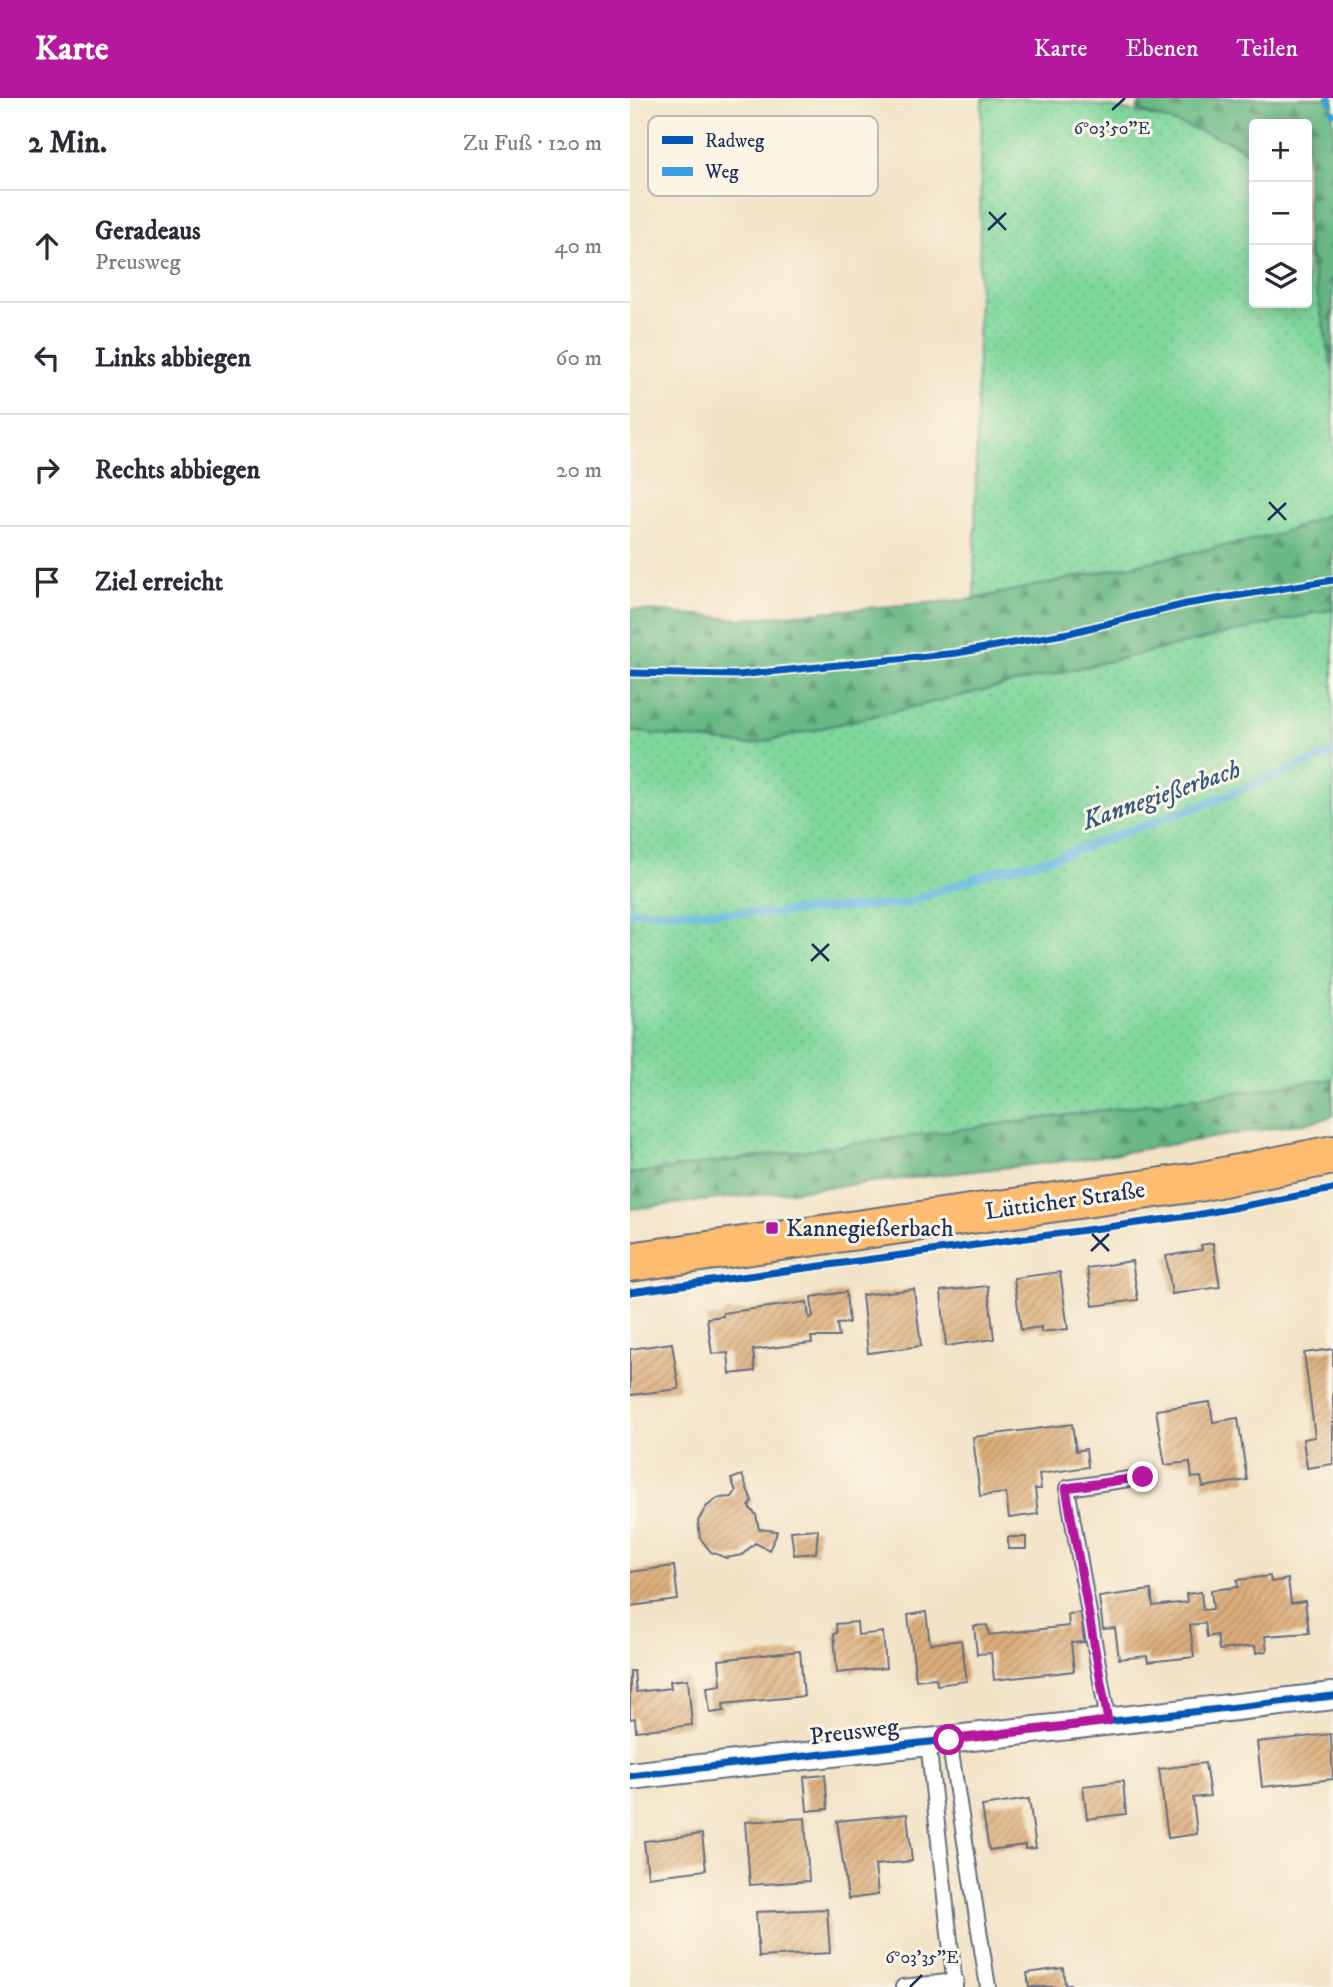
<!DOCTYPE html>
<html lang="de">
<meta charset="utf-8">
<style>
:root{--surface:#fff;--page:#f7f7f7;--text:#2b2b33;--muted:#7c7c81;--line:#e1e1e2;--accent:#b5179e}
body{margin:0;font-family:"IM FELL DW Pica",serif;background:var(--page);color:var(--text)}
.controls{position:absolute;right:21px;top:21px;display:grid;overflow:hidden;border-radius:7px;box-shadow:0 4px 18px #0003}
.controls button{width:63px;height:63px;display:grid;place-items:center;padding:0;border:0;border-bottom:2px solid var(--line);background:var(--surface);color:var(--text);font:35px sans-serif}
.stop{position:absolute;width:21px;height:21px;margin:-16px;border:5px solid #b5179e;border-radius:50%;background:#fff}
.stop.end{background:#b5179e;border-color:#fff;box-shadow:0 2px 7px #0008}
.list{margin:0;padding:0;list-style:none}
h2{display:flex;justify-content:space-between;align-items:center;height:91px;margin:0;padding:0 28px;font-size:30px}
h2 small{font-size:23px;font-weight:400;color:var(--muted)}
.list li{display:grid;grid-template-columns:46px 1fr auto;gap:21px;align-items:center;box-sizing:border-box;height:112px;padding:0 28px;border-top:2px solid var(--line)}
.list b{display:block;font-size:26px;white-space:nowrap}
.list p{margin:0;font-size:23px;white-space:nowrap;color:var(--muted)}
.list em{font-size:23px;font-style:normal;color:var(--muted)}
.icon{flex:none;width:38px;height:38px;fill:none;stroke:currentColor;stroke-width:2;stroke-linecap:round;stroke-linejoin:round}
.map{position:relative;flex:none;width:703px;height:1889px;overflow:hidden}
header{display:flex;align-items:center;gap:42px;box-sizing:border-box;height:98px;padding:0 35px;background:var(--accent);color:#fff}
header strong{font-size:33px}
nav{display:flex;gap:38px;margin-inline-start:auto;font-size:24px}
main{display:flex}
aside{flex:1;background:var(--surface)}
.map>svg:first-child{display:block}
</style>
<header>
<strong>Karte</strong>
<nav><a>Karte</a><a>Ebenen</a><a>Teilen</a></nav>
</header>
<main>
<aside>
<h2>2 Min.<small>Zu Fuß · 120 m</small></h2>
<ul class="list">
<li><svg class="icon" aria-label="ahead" viewBox="0 0 24 24"><path d="M12 20V5M6 11l6-6 6 6"/></svg><div><b>Geradeaus</b><p>Preusweg</p></div><em>40 m</em></li>
<li><svg class="icon" aria-label="left" viewBox="0 0 24 24"><path d="M17 20v-9H6M10 6l-5 5 5 5"/></svg><div><b>Links abbiegen</b></div><em>60 m</em></li>
<li><svg class="icon" aria-label="right" viewBox="0 0 24 24"><path d="M7 20v-9h11M14 6l5 5-5 5"/></svg><div><b>Rechts abbiegen</b></div><em>20 m</em></li>
<li><svg class="icon" aria-label="arrive" viewBox="0 0 24 24"><path d="M6 21V4h12l-3 4 3 4H6"/></svg><div><b>Ziel erreicht</b></div></li>
</ul>
</aside>
<div class="map">
<svg width="703" height="1889" viewBox="0 0 703 1889">
<defs>
<pattern id="grass-dots" width="8" height="8" patternUnits="userSpaceOnUse" patternTransform="scale(1.75)"><rect width="8" height="8" fill="#7fd79c"/><path d="M2 2h.1M6 6h.1" fill="none" stroke="#6db989" stroke-width="1.8" stroke-linecap="round"/></pattern>
<pattern id="forest-firs" width="22" height="20" patternUnits="userSpaceOnUse" patternTransform="scale(1.75)"><rect width="22" height="20" fill="#67b884"/><path d="M5 1l3.5 6h-7zM16 11l3.5 6h-7z" fill="#54966f"/></pattern>
<pattern id="building-hatch" width="6" height="6" patternUnits="userSpaceOnUse" patternTransform="scale(1.75)"><rect width="6" height="6" fill="#dcae7b"/><path d="M-1 1l2-2M0 6l6-6M5 7l2-2" fill="none" stroke="#b28e68"/></pattern>
</defs>
<rect width="100%" height="100%" fill="#fcf5e5"/>
<filter id="ink" filterUnits="userSpaceOnUse"><feTurbulence type="fractalNoise" baseFrequency=".0143" numOctaves="2"/><feDisplacementMap in="SourceGraphic" scale="14" xChannelSelector="R" yChannelSelector="G"/><feConvolveMatrix kernelMatrix="1 2 1 2 8 2 1 2 1" color-interpolation-filters="sRGB"/></filter>
<filter id="wash" filterUnits="userSpaceOnUse"><feTurbulence type="fractalNoise" baseFrequency=".00686" numOctaves="4" result="noise"/><feDisplacementMap in="SourceGraphic" scale="28" xChannelSelector="R" yChannelSelector="G"/><feGaussianBlur stdDeviation="1.57" result="paint"/><feColorMatrix in="noise" values="0 0 0 0 0 0 0 0 0 0 0 0 0 0 0 0 0 1.4 0 .05"/><feComposite in="paint" operator="in"/></filter>
<g filter="url(#wash)">
<rect width="100%" height="100%" fill="#f2e3c6"/>
<g fill="url(#grass-dots)" stroke="#4d837d" stroke-width="2">
<path d="M352,0C423,0 489,6 556,28C581,37 603,43 624,59V205H677V145L703,274V414L650,436L344,501Z"/>
<path d="M703,511V981L0,1076V633L119,647Z"/>
</g>
<g fill="url(#forest-firs)" stroke="#417471" stroke-width="2">
<path d="M512,0H703V274L677,145V26H624V59L605,45L507,12Z"/>
<path d="M703,414V511L119,647L0,633V511L109,521L344,501L650,436Z"/>
<path d="M703,981V1018L685,1023L452,1061L0,1111V1076Z"/>
</g>
<g fill="none" stroke-linecap="round" stroke-linejoin="round">
<path stroke="#67b9e3" stroke-width="8" d="M0,813L142,815L273,806L365,773L422,760L575,706L703,655"/>
</g>
<g id="blocks">
<g fill="url(#building-hatch)">
<path d="M583,1145L590,1189L542,1196L536,1158L572,1152L571,1147Z"/>
<path d="M502,1163L508,1202L463,1208L457,1170Z"/>
<path d="M430,1174L438,1231L411,1234V1229L391,1232L384,1180Z"/>
<path d="M358,1188L364,1241L316,1248L311,1193Z"/>
<path d="M284,1191L291,1248L238,1255L232,1197Z"/>
<path d="M216,1194L219,1225L207,1226L209,1239H181L182,1245L123,1252L125,1273L100,1276L98,1255L82,1256L77,1220L93,1218V1215L177,1204L179,1220L183,1219L181,1199Z"/>
<path d="M42,1245L49,1291L0,1297V1251Z"/>
<path d="M703,1251V1366L677,1370L673,1341L685,1339L674,1255Z"/>
<path d="M580,1304L583,1324L608,1320L617,1382L573,1389L571,1379L562,1380L560,1364L535,1367L526,1312Z"/>
<path d="M442,1326L446,1353L456,1351L458,1369L409,1376L411,1391H405L408,1416L379,1420L376,1395L350,1398L343,1339Z"/>
<path d="M112,1377L122,1403L119,1409L126,1417L129,1431L147,1433L146,1438L139,1452L125,1445L112,1457L96,1460L81,1454L70,1440L68,1423L76,1409L88,1400L102,1399L106,1393L101,1381Z"/>
<path d="M188,1431L186,1455L164,1457L161,1433Z"/>
<rect x="378" y="1439" width="18" height="12"/>
<path d="M44,1468L48,1502L0,1508V1474Z"/>
<path d="M640,1478L641,1484L658,1481L661,1505L675,1503L679,1535L635,1538L637,1553L626,1555L625,1548L589,1552L587,1537L577,1539L575,1525L560,1527L564,1559L518,1564L517,1558L489,1561L485,1530L473,1531L469,1499L521,1492L523,1508L557,1504L556,1496L571,1494L573,1512L583,1511L581,1492L608,1489L607,1482Z"/>
<path d="M296,1514L300,1546L331,1542L337,1583L307,1587L306,1580L286,1582L278,1517Z"/>
<path d="M451,1515L454,1544L441,1545L444,1573L364,1582L361,1555L347,1556L344,1528L357,1527L359,1537L439,1528L438,1516Z"/>
<path d="M227,1524L228,1537L253,1534L256,1570L207,1575L204,1536L207,1535L206,1526Z"/>
<path d="M170,1553L174,1598L93,1606L94,1613L80,1615L77,1589L91,1587L89,1562Z"/>
<path d="M0,1573H4L6,1594L41,1590L40,1583L58,1581L62,1627L6,1633L5,1620L0,1621Z"/>
<path d="M701,1636L703,1681L632,1689L627,1644Z"/>
<path d="M575,1665L580,1698L563,1700L567,1736L538,1740L529,1671Z"/>
<path d="M195,1677L198,1711L177,1713L174,1679Z"/>
<path d="M493,1683L496,1716L457,1721L453,1688Z"/>
<path d="M399,1701L406,1750L395,1751V1747L359,1752L352,1708Z"/>
<path d="M277,1716L282,1763L245,1767L248,1797L218,1801L207,1723Z"/>
<path d="M175,1720L179,1783L120,1787L115,1724Z"/>
<path d="M72,1736L76,1772L18,1779L14,1743Z"/>
<path d="M197,1811L200,1855L129,1859L126,1814Z"/>
<path d="M433,1870L435,1887L440,1886L441,1889H399L397,1875Z"/>
</g>
</g>
</g>
<g filter="url(#ink)">
<use href="#blocks" fill-opacity="0" stroke="#666e82" stroke-width="2"/>
<g fill="none" stroke-linecap="round" stroke-linejoin="round">
<g stroke="#666e82" stroke-width="18">
<g id="service">
<path d="M478,1623L437,1390L513,1379"/>
<path d="M319,1642L358,1889"/>
<path d="M298,1644L325,1889"/>
<path d="M273,1889L326,1883"/>
</g>
</g>
<g stroke="#666e82" stroke-width="30">
<path id="minor" d="M0,1678L703,1598"/>
</g>
<g stroke="#666e82" stroke-width="42">
<path id="primary" d="M0,1164L568,1084L703,1057"/>
</g>
<use href="#service" stroke="#fff" stroke-width="14"/>
<use href="#minor" stroke="#fff" stroke-width="26"/>
<use href="#primary" stroke="#fdbc70" stroke-width="38"/>
<path stroke="#3b9de6" stroke-width="5" stroke-dasharray="10 5" stroke-linecap="butt" d="M695,0L703,20"/>
<g stroke="#fcf5e5" stroke-width="11">
<g id="cycleway">
<path d="M0,575L108,577L327,555L439,535L556,506L703,482"/>
<path d="M0,1194L566,1117L703,1091"/>
<path d="M0,1678L703,1598"/>
</g>
</g>
<use href="#cycleway" stroke="#0057b8" stroke-width="7"/>
</g>
</g>
<g fill="none" stroke-linecap="round" stroke-linejoin="round" filter="url(#ink)">
<path stroke="#b5179e" stroke-width="9" d="M319,1642L478,1623L436,1390L513,1379"/>
</g>
<path fill="none" stroke="#1b2f5e" stroke-width="2.5" d="M482,12L495,0M359,114L376,132M358,132L376,115M639,404L656,422M638,422L656,405M182,846L199,863M181,863L199,846M462,1136L479,1153M461,1153L479,1136M280,1889L292,1877"/>
<rect fill="#b5179e" stroke="#fcf5e5" stroke-width="2.5" x="135" y="1123" width="14" height="14" rx="3.5"/>
<g text-anchor="middle" stroke-width="6" stroke-linejoin="round" paint-order="stroke">
<g font-size="24" fill="#1b2f5e" stroke="#fcf5e5">
<text transform="translate(435 1102) rotate(-8)" y="8">Lütticher Straße</text>
<text transform="translate(224 1633) rotate(-7)" y="8">Preusweg</text>
</g>
<g font-size="24" fill="#1b2f5e" stroke="#fcf5e5" text-anchor="start">
<text x="156" y="1138">Kannegießerbach</text>
</g>
<g font-size="26" font-style="italic" fill="#325886" stroke="#fcf5e5">
<text transform="translate(531 696) rotate(-19)" y="9">Kannegießerbach</text>
</g>
</g>
<rect x="18" y="18" width="230" height="80" rx="10" fill="#fcf5e5" stroke="#b8babc" stroke-width="2"/>
<rect x="32" y="38" width="31" height="8" fill="#0057b8"/>
<rect x="32" y="69" width="31" height="9" fill="#3b9de6"/>
<g font-size="19" fill="#1b2f5e">
<text x="75" y="49">Radweg</text>
<text x="75" y="80">Weg</text>
</g>
<g font-size="18" text-anchor="middle" fill="#1b2f5e" stroke="#fcf5e5" stroke-width="6" stroke-linejoin="round" paint-order="stroke">
<text x="482" y="36">6°03'50"E</text>
<text x="292" y="1865">6°03'35"E</text>
</g>
</svg>
<div class="controls">
<button>+</button>
<button>−</button>
<button><svg class="icon" aria-label="layers" viewBox="0 0 24 24"><path d="M12 4l9 5-9 5-9-5zM3 14l9 5 9-5"/></svg></button>
</div>
<div class="stop" style="left:319px;top:1642px"></div>
<div class="stop end" style="left:513px;top:1379px"></div>
</div>
</main>
